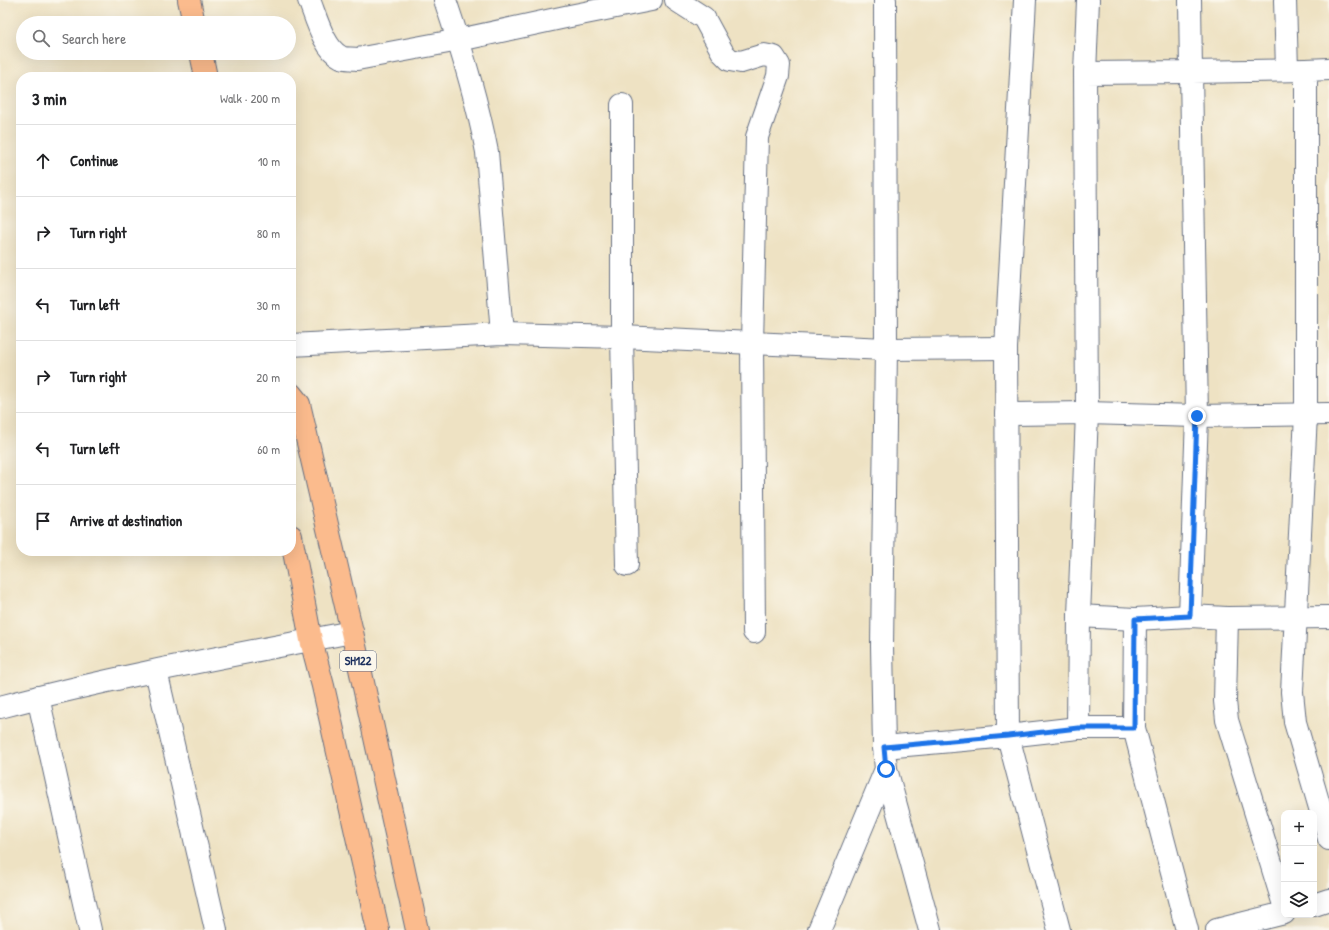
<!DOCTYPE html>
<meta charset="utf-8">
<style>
:root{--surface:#fff;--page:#f2f2f2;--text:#202124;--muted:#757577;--line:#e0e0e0}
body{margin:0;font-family:"Patrick Hand",sans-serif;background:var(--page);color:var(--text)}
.controls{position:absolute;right:12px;bottom:12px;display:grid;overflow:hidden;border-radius:8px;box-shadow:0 4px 16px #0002}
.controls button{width:36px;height:36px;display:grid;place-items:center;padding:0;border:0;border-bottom:1px solid var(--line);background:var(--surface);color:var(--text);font:20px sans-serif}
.stop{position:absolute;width:12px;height:12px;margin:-9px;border:3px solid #1a73e8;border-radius:50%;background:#fff}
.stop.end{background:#1a73e8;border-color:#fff;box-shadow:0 1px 4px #0008}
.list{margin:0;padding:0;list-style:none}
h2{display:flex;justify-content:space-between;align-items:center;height:52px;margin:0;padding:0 16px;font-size:17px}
h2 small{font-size:13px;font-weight:400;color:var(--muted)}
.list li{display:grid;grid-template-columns:26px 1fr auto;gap:12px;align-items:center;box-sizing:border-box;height:72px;padding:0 16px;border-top:1px solid var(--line)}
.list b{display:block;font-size:15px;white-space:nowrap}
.list em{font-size:13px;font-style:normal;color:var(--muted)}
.icon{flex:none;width:22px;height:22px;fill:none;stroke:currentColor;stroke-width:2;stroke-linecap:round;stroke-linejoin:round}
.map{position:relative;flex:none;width:1329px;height:930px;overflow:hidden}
.search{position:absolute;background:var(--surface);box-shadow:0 4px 16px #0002;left:16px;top:16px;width:280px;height:44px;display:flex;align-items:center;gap:10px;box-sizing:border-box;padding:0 14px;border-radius:22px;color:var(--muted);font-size:15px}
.panel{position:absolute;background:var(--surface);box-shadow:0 4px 16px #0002;left:16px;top:72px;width:280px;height:484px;border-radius:16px}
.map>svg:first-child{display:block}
</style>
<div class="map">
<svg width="1329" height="930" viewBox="0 0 1329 930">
<rect width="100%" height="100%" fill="#fbf7ec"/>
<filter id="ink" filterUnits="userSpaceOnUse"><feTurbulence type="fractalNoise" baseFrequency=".025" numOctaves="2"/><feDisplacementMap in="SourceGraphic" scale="8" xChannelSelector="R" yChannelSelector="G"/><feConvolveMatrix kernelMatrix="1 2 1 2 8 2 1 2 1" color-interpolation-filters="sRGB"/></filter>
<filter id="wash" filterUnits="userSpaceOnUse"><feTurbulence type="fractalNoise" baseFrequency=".012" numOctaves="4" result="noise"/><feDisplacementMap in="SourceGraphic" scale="16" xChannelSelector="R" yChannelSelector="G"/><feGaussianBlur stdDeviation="0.9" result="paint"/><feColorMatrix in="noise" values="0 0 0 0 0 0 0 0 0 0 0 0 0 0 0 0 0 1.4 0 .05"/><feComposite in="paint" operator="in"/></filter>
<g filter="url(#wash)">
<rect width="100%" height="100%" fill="#eee2c3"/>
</g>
<g filter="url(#ink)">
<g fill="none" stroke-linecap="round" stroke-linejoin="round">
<g stroke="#656e81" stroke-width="24">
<g id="minor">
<path d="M309,0C316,17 324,49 341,57C345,59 352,58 357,59L459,40L570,16L651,0"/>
<path d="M445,0C462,50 477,100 487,152L502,334"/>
<path d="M676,0L704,18L723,53L730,60L741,62L764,55L774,57L779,65L778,76L757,137L752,343L754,632"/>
<path d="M1025,0L1006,348L1008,736L1059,930"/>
<path d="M1285,0L1287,70"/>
<path d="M1329,69L1306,70V415L1292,692L1295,722L1329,839"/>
<path d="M1085,73L1088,0"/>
<path d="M622,105V337L627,565"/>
<path d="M291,345L502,334L622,337L886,349L1006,348"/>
<path d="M1006,414L1087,413L1197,416L1329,414"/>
<path d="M1079,616L1135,619L1190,616L1227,618L1329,617"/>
<path d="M1190,616L1197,416L1191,72L1306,70"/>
<path d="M1227,618L1225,701L1227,720L1284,905"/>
<path d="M1135,619L1134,728L1187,930"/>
<path d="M156,671L216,930"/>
<path d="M38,697L90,930"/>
<path d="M0,707C116,676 234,655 352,632"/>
<path d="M1078,728L1079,616L1087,413L1085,73L1191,72L1190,0"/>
<path d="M884,747L882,646L886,349L885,0"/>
<path d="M886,769L930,930"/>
<path d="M1314,905L1329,900"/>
<path d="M819,930L886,769L884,747L1008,736L1078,728H1134"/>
<path d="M1217,930L1284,913"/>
</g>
</g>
<g stroke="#656e81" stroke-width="24">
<g id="major">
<path d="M189,0L194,23"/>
<path d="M201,53L206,77"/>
<path d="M291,394L299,404L352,632L417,930"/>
<path d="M291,536L311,640L323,686L378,930"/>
</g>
</g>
<use href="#minor" stroke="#fff" stroke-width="22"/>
<use href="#major" stroke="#fbbb8d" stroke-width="22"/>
</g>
</g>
<g fill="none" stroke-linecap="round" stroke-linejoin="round" filter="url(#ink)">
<path stroke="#1a73e8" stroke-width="5" d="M886,769L884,747L1008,736L1078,728H1134L1135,619L1190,616L1197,416"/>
</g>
<g text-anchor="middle" stroke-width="4" stroke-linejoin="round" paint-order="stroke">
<rect fill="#fbf7ec" stroke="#5e6b89" stroke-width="1" x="340" y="651" width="36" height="20" rx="3"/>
<g font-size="12" font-weight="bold" fill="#1b2f5e">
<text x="358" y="665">SH122</text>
</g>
</g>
</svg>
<div class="controls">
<button>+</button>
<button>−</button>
<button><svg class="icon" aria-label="layers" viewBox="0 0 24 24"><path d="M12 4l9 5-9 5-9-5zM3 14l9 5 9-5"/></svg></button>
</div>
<div class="stop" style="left:886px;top:769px"></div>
<div class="stop end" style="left:1197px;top:416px"></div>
<div class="search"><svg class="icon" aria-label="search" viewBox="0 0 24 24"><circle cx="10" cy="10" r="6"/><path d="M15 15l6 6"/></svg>Search here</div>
<section class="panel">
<h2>3 min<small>Walk · 200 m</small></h2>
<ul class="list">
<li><svg class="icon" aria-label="ahead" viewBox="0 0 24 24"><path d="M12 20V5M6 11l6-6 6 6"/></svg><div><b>Continue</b></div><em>10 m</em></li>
<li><svg class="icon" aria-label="right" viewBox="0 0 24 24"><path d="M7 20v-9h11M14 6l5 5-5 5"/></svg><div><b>Turn right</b></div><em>80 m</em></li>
<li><svg class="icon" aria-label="left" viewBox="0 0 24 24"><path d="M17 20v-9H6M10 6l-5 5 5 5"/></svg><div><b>Turn left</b></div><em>30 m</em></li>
<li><svg class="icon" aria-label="right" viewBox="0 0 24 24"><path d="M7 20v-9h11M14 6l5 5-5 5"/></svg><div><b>Turn right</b></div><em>20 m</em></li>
<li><svg class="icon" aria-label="left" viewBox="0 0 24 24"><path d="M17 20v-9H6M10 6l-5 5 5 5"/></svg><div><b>Turn left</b></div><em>60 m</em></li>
<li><svg class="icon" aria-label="arrive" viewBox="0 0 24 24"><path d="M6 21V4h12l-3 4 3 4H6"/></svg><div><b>Arrive at destination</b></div></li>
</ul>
</section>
</div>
